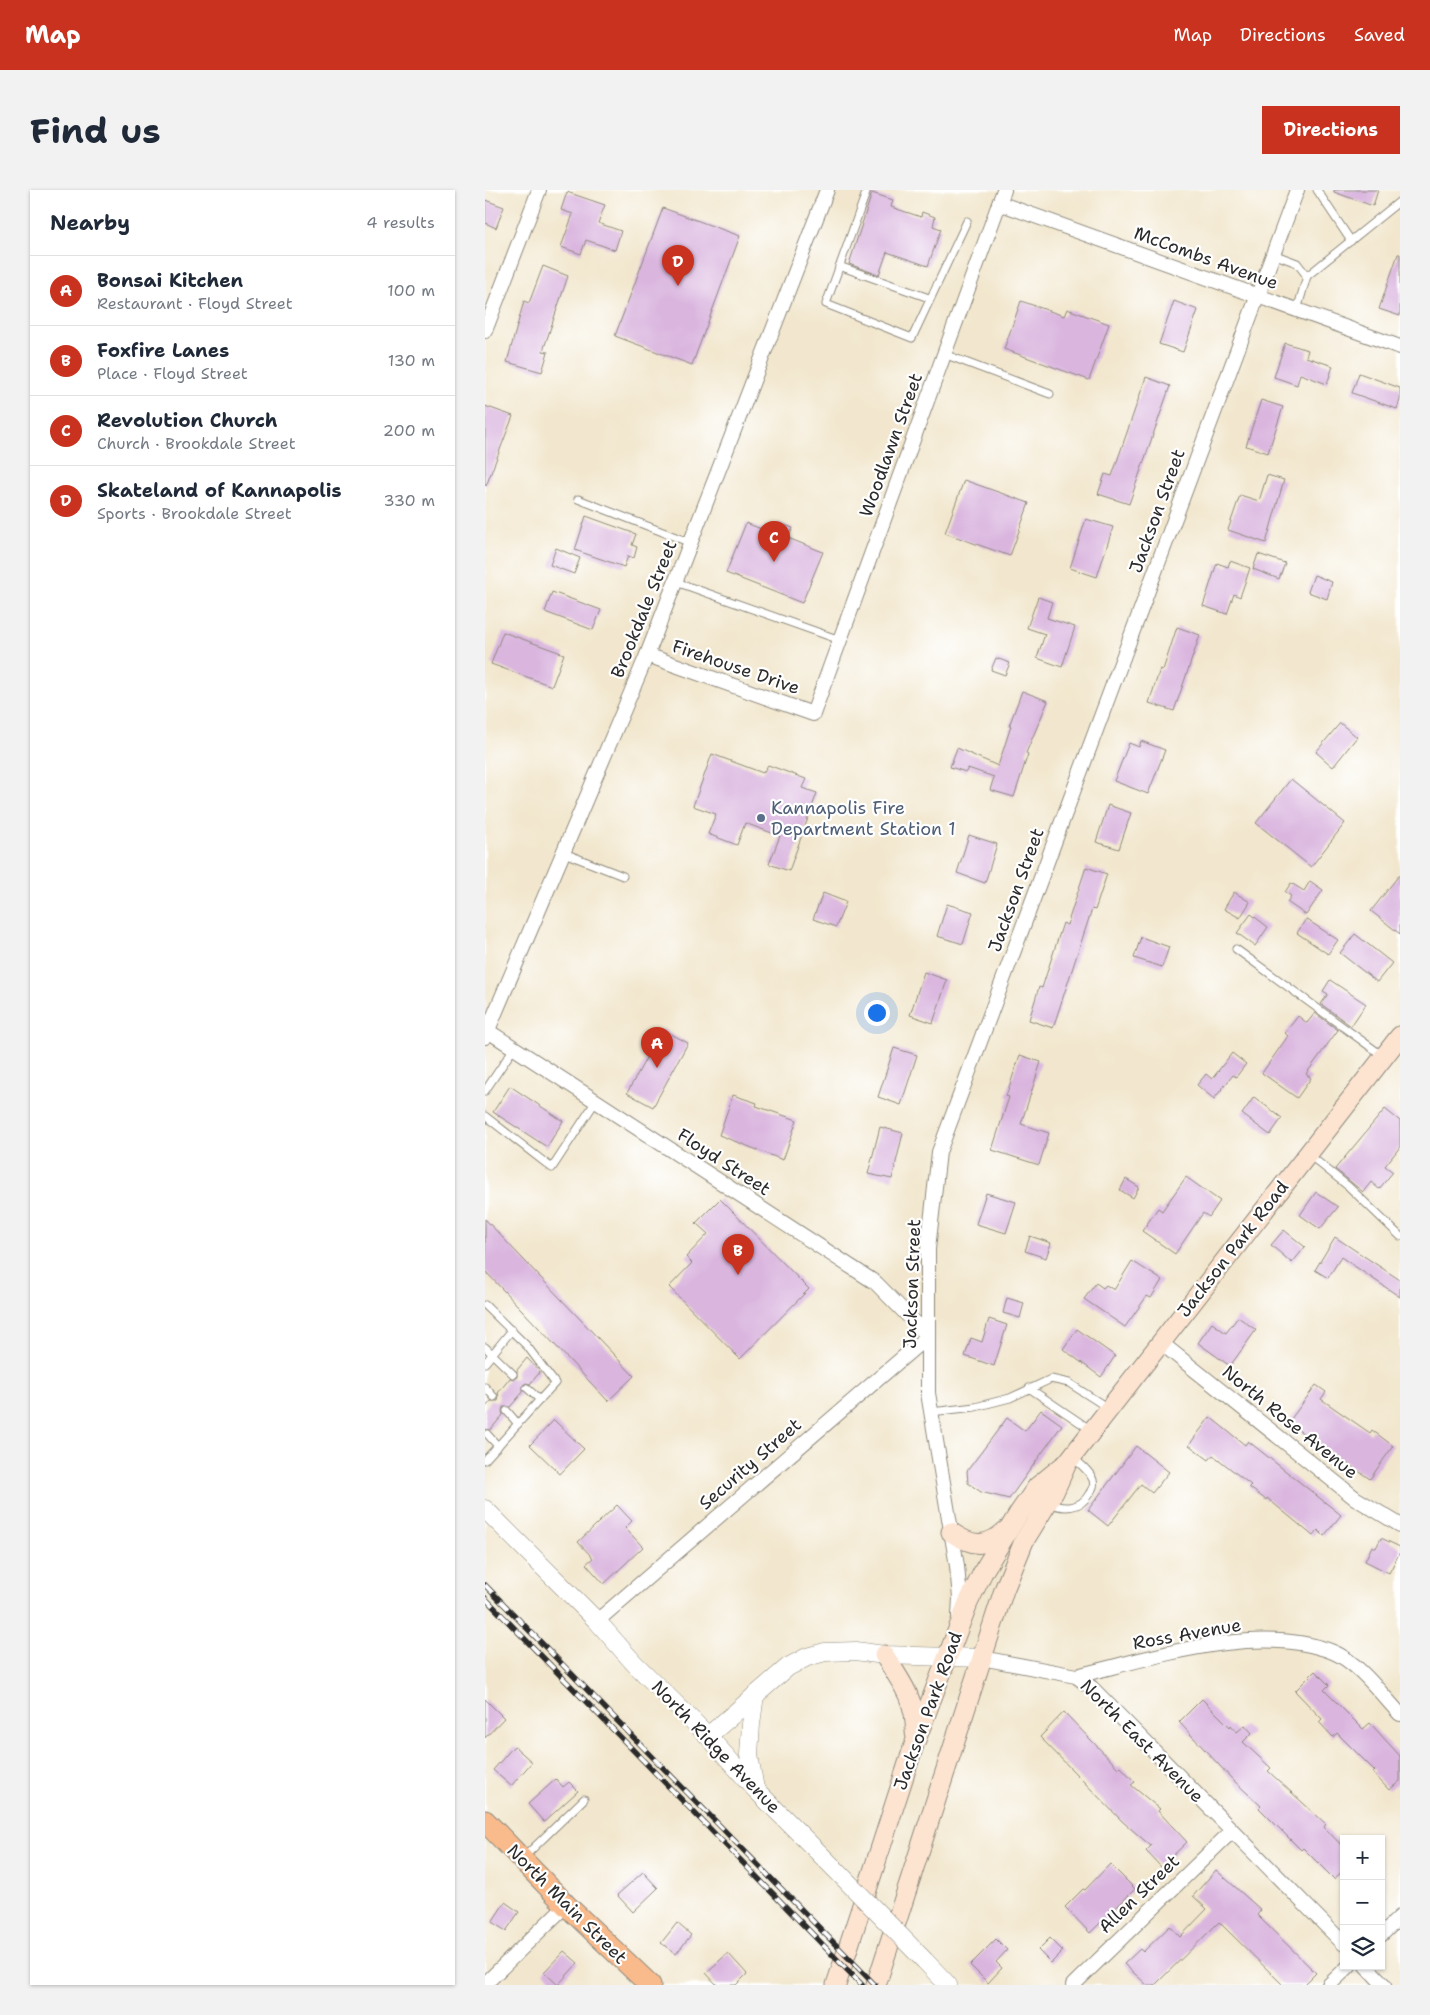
<!DOCTYPE html>
<meta charset="utf-8">
<style>
:root{--surface:#fff;--page:#f2f2f3;--text:#1f2937;--muted:#747a83;--line:#e0e1e3;--accent:#c8321e}
body{margin:0;font-family:"Shantell Sans",sans-serif;background:var(--page);color:var(--text)}
.controls{position:absolute;right:15px;bottom:15px;display:grid;overflow:hidden;border-radius:0px;box-shadow:0 1px 4px #0004}
.controls button{width:45px;height:45px;display:grid;place-items:center;padding:0;border:0;border-bottom:1px solid var(--line);background:var(--surface);color:var(--text);font:25px sans-serif}
.you{position:absolute;left:391px;top:822px;width:18px;height:18px;margin:-12px;border:4px solid #fff;border-radius:50%;background:#1a73e8;box-shadow:0 0 0 8px #1a73e833}
.badge{display:grid;place-items:center;width:32px;height:32px;border-radius:50%;background:var(--accent);color:#fff;font-size:16px;font-weight:700}
.pin{position:absolute;translate:-50% -41px;filter:drop-shadow(0 1px 2px #0008)}
.pin::after{content:'';position:absolute;top:26px;width:18px;height:15px;background:inherit;clip-path:polygon(0 0,100% 0,50% 100%)}
.list{margin:0;padding:0;list-style:none}
h2{display:flex;justify-content:space-between;align-items:center;height:65px;margin:0;padding:0 20px;font-size:21px}
h2 small{font-size:16px;font-weight:400;color:var(--muted)}
.list li{display:grid;grid-template-columns:32px 1fr auto;gap:15px;align-items:center;box-sizing:border-box;height:70px;padding:0 20px;border-top:1px solid var(--line)}
.list b{display:block;font-size:19px;white-space:nowrap}
.list p{margin:0;font-size:16px;white-space:nowrap;color:var(--muted)}
.list em{font-size:16px;font-style:normal;color:var(--muted)}
.icon{flex:none;width:28px;height:28px;fill:none;stroke:currentColor;stroke-width:2;stroke-linecap:round;stroke-linejoin:round}
.map{position:relative;flex:none;width:915px;height:1795px;overflow:hidden;border-radius:0px}
header{display:flex;align-items:center;gap:30px;box-sizing:border-box;height:70px;padding:0 25px;background:var(--accent);color:#fff}
header strong{font-size:24px}
nav{display:flex;gap:28px;margin-inline-start:auto;font-size:18px}
.intro{display:flex;align-items:center;justify-content:space-between;box-sizing:border-box;height:120px;padding:0 30px}
h1{margin:0;font-size:35px}
.button{padding:12px 22px;border-radius:0px;background:var(--accent);color:#fff;font-size:18px;font-weight:700}
main{display:flex;gap:30px;padding:0 30px}
aside{flex:1;background:var(--surface);border-radius:0px;box-shadow:0 1px 4px #0004}
.map>svg:first-child{display:block}
</style>
<header>
<strong>Map</strong>
<nav><a>Map</a><a>Directions</a><a>Saved</a></nav>
</header>
<div class="intro"><h1>Find us</h1><a class="button">Directions</a></div>
<main>
<aside>
<h2>Nearby<small>4 results</small></h2>
<ul class="list">
<li><span class="badge">A</span><div><b>Bonsai Kitchen</b><p>Restaurant · Floyd Street</p></div><em>100 m</em></li>
<li><span class="badge">B</span><div><b>Foxfire Lanes</b><p>Place · Floyd Street</p></div><em>130 m</em></li>
<li><span class="badge">C</span><div><b>Revolution Church</b><p>Church · Brookdale Street</p></div><em>200 m</em></li>
<li><span class="badge">D</span><div><b>Skateland of Kannapolis</b><p>Sports · Brookdale Street</p></div><em>330 m</em></li>
</ul>
</aside>
<div class="map">
<svg width="915" height="1795" viewBox="0 0 915 1795">
<rect width="100%" height="100%" fill="#fff"/>
<filter id="ink" filterUnits="userSpaceOnUse"><feTurbulence type="fractalNoise" baseFrequency=".02" numOctaves="2"/><feDisplacementMap in="SourceGraphic" scale="10" xChannelSelector="R" yChannelSelector="G"/><feConvolveMatrix kernelMatrix="1 2 1 2 8 2 1 2 1" color-interpolation-filters="sRGB"/></filter>
<filter id="wash" filterUnits="userSpaceOnUse"><feTurbulence type="fractalNoise" baseFrequency=".0096" numOctaves="4" result="noise"/><feDisplacementMap in="SourceGraphic" scale="20" xChannelSelector="R" yChannelSelector="G"/><feGaussianBlur stdDeviation="1.12" result="paint"/><feColorMatrix in="noise" values="0 0 0 0 0 0 0 0 0 0 0 0 0 0 0 0 0 1.4 0 .05"/><feComposite in="paint" operator="in"/></filter>
<g filter="url(#wash)">
<rect width="100%" height="100%" fill="#f2e7ce"/>
<g id="blocks">
<g fill="#dab6df">
<path d="M849,0H893L888,16L849,2Z"/>
<path d="M82,2L120,15L113,33L136,41L130,60L101,50L96,64L76,57L88,24L76,20Z"/>
<path d="M387,3L408,10L406,17L436,27L437,22L450,27L448,36L456,39L443,76L402,62L394,85L364,74Z"/>
<path d="M0,10L19,17L11,38L0,33Z"/>
<path d="M178,18L255,46L207,175L130,146Z"/>
<path d="M913,64H915V126L894,119Z"/>
<path d="M58,76L83,86L58,161L63,162L57,182L22,172L39,111L44,113Z"/>
<path d="M536,111L579,126L582,119L624,134L604,190L519,159Z"/>
<path d="M689,111L713,120L698,162L674,154Z"/>
<path d="M800,153L823,160L821,167L848,176L842,194L815,184L812,195L789,187Z"/>
<path d="M874,183L915,198V210L912,219L867,203Z"/>
<path d="M661,187L685,196L644,314L613,304L620,284L627,286Z"/>
<path d="M776,210L798,217L783,263L761,256Z"/>
<path d="M0,216L28,226L1,296L0,295Z"/>
<path d="M782,285L799,290L781,353L743,340L755,305L774,311Z"/>
<path d="M479,290L544,313L525,366L460,343Z"/>
<path d="M101,326L151,344L147,355L152,357L149,368L143,366L139,377L90,360Z"/>
<path d="M601,329L628,337L612,387L585,378Z"/>
<path d="M261,333L289,344L294,333L308,338L303,348L338,362L317,413L241,383Z"/>
<path d="M71,358L95,368L89,384L65,375Z"/>
<path d="M773,364L800,373L794,389L768,379Z"/>
<path d="M745,371L765,378L755,407L749,404L742,424L718,416L732,373L743,377Z"/>
<path d="M829,385L847,392L842,409L823,402Z"/>
<path d="M67,402L116,420L108,440L60,422Z"/>
<path d="M553,407L567,412L562,428L590,437L577,477L552,468L560,444L542,438Z"/>
<path d="M692,437L715,445L689,521L664,513L675,479L678,480Z"/>
<path d="M18,442L79,464L67,496L6,474Z"/>
<path d="M511,468L525,473L520,485L506,480Z"/>
<path d="M537,501L563,511L541,563L543,564L529,607L505,600L509,587L483,578L481,582L465,577L472,558L513,576L526,536H524Z"/>
<path d="M855,533L872,547L848,577L831,562Z"/>
<path d="M656,551L680,560L663,604L629,591L644,553L654,557Z"/>
<path d="M227,564L278,583L283,575L321,589L317,598L332,603L304,681L284,674L295,646L260,633L252,655L223,644L231,624L208,616Z"/>
<path d="M806,589L860,633L826,677L771,633Z"/>
<path d="M623,615L646,623L634,659L611,652Z"/>
<path d="M484,645L512,654L500,693L472,683Z"/>
<path d="M601,677L622,684L610,720L607,719L568,838L544,830L554,797L557,798L578,733L582,735Z"/>
<path d="M915,684V744L886,721Z"/>
<path d="M825,691L838,700L821,725L802,712L806,706L800,702L806,693L819,701Z"/>
<path d="M749,702L765,712L755,728L739,719Z"/>
<path d="M338,703L361,712L351,737L328,729Z"/>
<path d="M462,714L488,722L478,754L452,746Z"/>
<path d="M766,724L783,737L770,756L752,743Z"/>
<path d="M821,729L853,750L843,764L812,743Z"/>
<path d="M870,744L907,773L892,792L855,763Z"/>
<path d="M656,747L684,757L677,777L649,768Z"/>
<path d="M439,782L462,790L448,833L425,825Z"/>
<path d="M845,790L881,814L866,836L836,814L843,804L838,801Z"/>
<path d="M830,823L853,840L821,884L826,888L812,908L777,883L803,846L800,843L813,826L822,833Z"/>
<path d="M177,839L203,853L168,917L142,903Z"/>
<path d="M409,858L432,865L416,915L393,907Z"/>
<path d="M747,863L761,874L751,887L748,885L729,909L712,895L721,884L727,889Z"/>
<path d="M535,865L556,872L536,934L564,943L554,975L507,960L524,907L521,906Z"/>
<path d="M25,896L78,931L62,957L8,922Z"/>
<path d="M248,905L272,913L271,916L312,930L298,970L234,945Z"/>
<path d="M769,907L797,928L785,945L757,924Z"/>
<path d="M900,919L915,931V957L900,976L908,982L894,999L886,992L878,1002L850,979Z"/>
<path d="M395,937L418,943L407,989L383,984Z"/>
<path d="M701,987L735,1011L724,1027L718,1023L690,1064L657,1041L673,1018L677,1021Z"/>
<path d="M641,989L654,997L648,1008L635,1000Z"/>
<path d="M831,1002L853,1017L835,1039L815,1025Z"/>
<path d="M501,1003L531,1012L521,1043L491,1034Z"/>
<path d="M235,1009L324,1099L255,1169L184,1097L207,1073L201,1067L223,1044L211,1033Z"/>
<path d="M0,1029L149,1186L123,1211L0,1081Z"/>
<path d="M799,1040L820,1057L807,1073L786,1055Z"/>
<path d="M545,1046L566,1053L561,1068L540,1061Z"/>
<path d="M850,1047L915,1090V1107L856,1067L843,1088L830,1080Z"/>
<path d="M647,1071L677,1090L666,1108L662,1106L640,1137L599,1109L611,1093L618,1098L621,1095L629,1100Z"/>
<path d="M522,1108L539,1113L535,1128L518,1123Z"/>
<path d="M753,1127L771,1140L745,1176L713,1153L727,1133L741,1143Z"/>
<path d="M504,1129L522,1135L509,1176L480,1166L486,1148L497,1152Z"/>
<path d="M592,1139L630,1166L616,1187L578,1159Z"/>
<path d="M42,1168L55,1182L45,1194L41,1193L38,1195V1202L25,1217H18L17,1221L18,1225L5,1240L0,1239V1218L6,1211H13L14,1206L13,1203L25,1188L29,1189L32,1187V1180Z"/>
<path d="M831,1195L841,1202L836,1209L885,1243L887,1240L908,1256L885,1289L803,1233Z"/>
<path d="M556,1220L577,1235L524,1309L496,1302L483,1293L482,1281L522,1228L540,1241Z"/>
<path d="M725,1227L760,1255L763,1251L856,1325L839,1346L833,1340L828,1346L782,1308L781,1310L764,1297L766,1295L728,1265L724,1270L704,1255Z"/>
<path d="M69,1230L99,1259L75,1284L45,1255Z"/>
<path d="M651,1256L684,1282L667,1303L656,1294L623,1336L603,1320Z"/>
<path d="M132,1315L147,1331L140,1338L158,1357L119,1394L101,1374L108,1368L93,1352Z"/>
<path d="M896,1348L915,1357V1362L904,1383L880,1371L887,1356L891,1358Z"/>
<path d="M830,1481L844,1495L839,1500L878,1539L885,1533L915,1566V1591L904,1600L888,1583L890,1581L852,1543L848,1547L834,1532L837,1529L810,1501Z"/>
<path d="M0,1509L19,1528L0,1548Z"/>
<path d="M717,1509L745,1537L746,1535L752,1542L760,1535L767,1543L758,1552L786,1578L783,1581L841,1634L839,1637L859,1658V1680L849,1689L818,1658L816,1660L774,1618L776,1616L747,1589L694,1532Z"/>
<path d="M579,1522L633,1578L635,1576L650,1592L646,1595L675,1619L673,1621L702,1652L676,1677L661,1661L666,1656L638,1632L555,1547Z"/>
<path d="M29,1556L47,1572L26,1596L8,1580Z"/>
<path d="M71,1589L78,1597L84,1592L93,1601L59,1632L43,1614Z"/>
<path d="M625,1674L650,1699L605,1743L580,1717L598,1699L600,1700Z"/>
<path d="M731,1680L776,1720L772,1725L831,1783L819,1795H798L734,1732L670,1795H662L639,1774L655,1759L658,1762L685,1736L695,1747L722,1719L708,1706Z"/>
<path d="M158,1682L173,1698L148,1722L132,1705Z"/>
<path d="M20,1712L34,1722L21,1741L7,1732Z"/>
<path d="M192,1733L206,1745L191,1764L176,1753Z"/>
<path d="M565,1748L578,1761L566,1773L553,1760Z"/>
<path d="M511,1749L522,1760L511,1772L517,1778L503,1793L485,1775Z"/>
<path d="M79,1761L93,1773L73,1795L59,1782Z"/>
<path d="M243,1763L262,1784L251,1795H232L221,1783Z"/>
</g>
</g>
</g>
<g filter="url(#ink)">
<use href="#blocks" fill-opacity="0" stroke="#8e897c" stroke-width="1"/>
<g fill="none" stroke-linecap="round" stroke-linejoin="round">
<g stroke="#8e897c" stroke-width="9">
<g id="service">
<path d="M382,0L341,114L427,148L482,31"/>
<path d="M832,0L866,51"/>
<path d="M788,64L812,73L822,86L812,120"/>
<path d="M354,76L444,108"/>
<path d="M822,86L915,11"/>
<path d="M459,164L565,204"/>
<path d="M93,309L206,353"/>
<path d="M191,392L355,450"/>
<path d="M79,663L138,686"/>
<path d="M751,759L898,866"/>
<path d="M0,901L29,858"/>
<path d="M0,926L67,978L111,911"/>
<path d="M823,964L864,997L915,1046"/>
<path d="M0,1115L42,1156L70,1193L0,1270"/>
<path d="M0,1157L28,1184"/>
<path d="M0,1173L27,1140"/>
<path d="M0,1197L9,1207"/>
<path d="M42,1198L55,1210"/>
<path d="M544,1198L606,1240"/>
<path d="M22,1221L33,1234"/>
<path d="M446,1222L490,1217L525,1208L566,1189L584,1193L623,1218"/>
<path d="M2,1244L13,1256"/>
<path d="M563,1312C577,1320 596,1319 604,1304C607,1299 610,1296 608,1290C605,1281 594,1273 587,1267"/>
<path d="M39,1667L99,1609"/>
</g>
</g>
<g stroke="#8e897c" stroke-width="16">
<g id="minor">
<path d="M514,13L915,157"/>
<path d="M0,141L54,0"/>
<path d="M162,465L328,524L519,0"/>
<path d="M3,841L391,1093L443,1146L112,1431"/>
<path d="M0,847L162,465L342,0"/>
<path d="M675,1152L870,1308L915,1335"/>
<path d="M474,1426L475,1408L472,1376L443,1203V1059L454,962L812,0"/>
<path d="M497,1468L591,1486L607,1498L859,1754"/>
<path d="M591,1486C667,1468 773,1432 848,1462C873,1472 897,1505 915,1524"/>
<path d="M896,1745L915,1727"/>
<path d="M881,1776L899,1795"/>
<path d="M0,1794L81,1715"/>
<path d="M588,1795L747,1641"/>
<path d="M844,1795L864,1776"/>
</g>
</g>
<g stroke="#8e897c" stroke-width="19">
<g id="tertiary">
<path d="M0,1319L112,1431L149,1473L223,1546L271,1600L349,1678"/>
<path d="M223,1546L303,1477L322,1467L340,1462L371,1461L399,1465L497,1468"/>
<path d="M270,1599L264,1565L266,1534L270,1505"/>
<path d="M440,1771L463,1795"/>
</g>
</g>
<g stroke="#8e897c" stroke-width="21">
<g id="secondary">
<path d="M466,1342C486,1356 501,1359 520,1341"/>
<path d="M399,1465C414,1488 433,1513 430,1543"/>
<path d="M351,1795L429,1555L483,1413L499,1380L534,1323L552,1297L578,1276"/>
<path d="M391,1795L519,1400L539,1351L569,1302L582,1273L915,846"/>
</g>
</g>
<g stroke="#8e897c" stroke-width="23">
<path id="primary" d="M0,1631L81,1715L165,1795"/>
</g>
<use href="#service" stroke="#fff" stroke-width="7"/>
<use href="#minor" stroke="#fff" stroke-width="14"/>
<use href="#tertiary" stroke="#fff" stroke-width="18"/>
<use href="#secondary" stroke="#fde4d1" stroke-width="19"/>
<use href="#primary" stroke="#fabb8c" stroke-width="21"/>
<g stroke="#2b2b2b" stroke-width="5.5">
<g id="rail">
<path d="M0,1395L390,1795"/>
<path d="M0,1408L377,1795"/>
</g>
</g>
<use href="#rail" stroke="#fff" stroke-width="4" stroke-dasharray="11" stroke-linecap="butt"/>
<g stroke="#8e897c" stroke-width="19" stroke-linecap="butt">
<path id="tertiary-bridge" d="M349,1678L440,1771"/>
</g>
<use href="#tertiary-bridge" stroke="#fff" stroke-width="18"/>
</g>
</g>
<circle fill="#5c6f8a" stroke="#fff" stroke-width="2" cx="276" cy="628" r="5"/>
<g text-anchor="middle" stroke-width="4.5" stroke-linejoin="round" paint-order="stroke">
<g font-size="18" fill="#2b2b2b" stroke="#fff">
<text transform="translate(721 68) rotate(20)" y="6">McCombs Avenue</text>
<text transform="translate(406 255) rotate(-70)" y="6">Woodlawn Street</text>
<text transform="translate(672 321) rotate(-70)" y="6">Jackson Street</text>
<text transform="translate(159 419) rotate(-68)" y="6">Brookdale Street</text>
<text transform="translate(251 477) rotate(19)" y="6">Firehouse Drive</text>
<text transform="translate(531 700) rotate(-70)" y="6">Jackson Street</text>
<text transform="translate(239 972) rotate(33)" y="6">Floyd Street</text>
<text transform="translate(748 1059) rotate(-52)" y="6">Jackson Park Road</text>
<text transform="translate(427 1094) rotate(-88)" y="6">Jackson Street</text>
<text transform="translate(805 1232) rotate(39)" y="6">North Rose Avenue</text>
<text transform="translate(265 1274) rotate(-41)" y="6">Security Street</text>
<text transform="translate(702 1444) rotate(-10)" y="6">Ross Avenue</text>
<text transform="translate(443 1521) rotate(-70)" y="6">Jackson Park Road</text>
<text transform="translate(657 1551) rotate(45)" y="6">North East Avenue</text>
<text transform="translate(231 1557) rotate(46)" y="6">North Ridge Avenue</text>
<text transform="translate(654 1704) rotate(-44)" y="6">Allen Street</text>
<text transform="translate(82 1714) rotate(45)" y="6">North Main Street</text>
</g>
<g font-size="18" fill="#4e5e75" stroke="#fff" text-anchor="start">
<text x="286" y="624">Kannapolis Fire<tspan x="286" dy="21">Department Station 1</tspan></text>
</g>
</g>
</svg>
<div class="controls">
<button>+</button>
<button>−</button>
<button><svg class="icon" aria-label="layers" viewBox="0 0 24 24"><path d="M12 4l9 5-9 5-9-5zM3 14l9 5 9-5"/></svg></button>
</div>
<div class="you"></div>
<div class="pin badge" style="left:172px;top:878px">A</div>
<div class="pin badge" style="left:253px;top:1085px">B</div>
<div class="pin badge" style="left:289px;top:372px">C</div>
<div class="pin badge" style="left:193px;top:96px">D</div>
</div>
</main>
